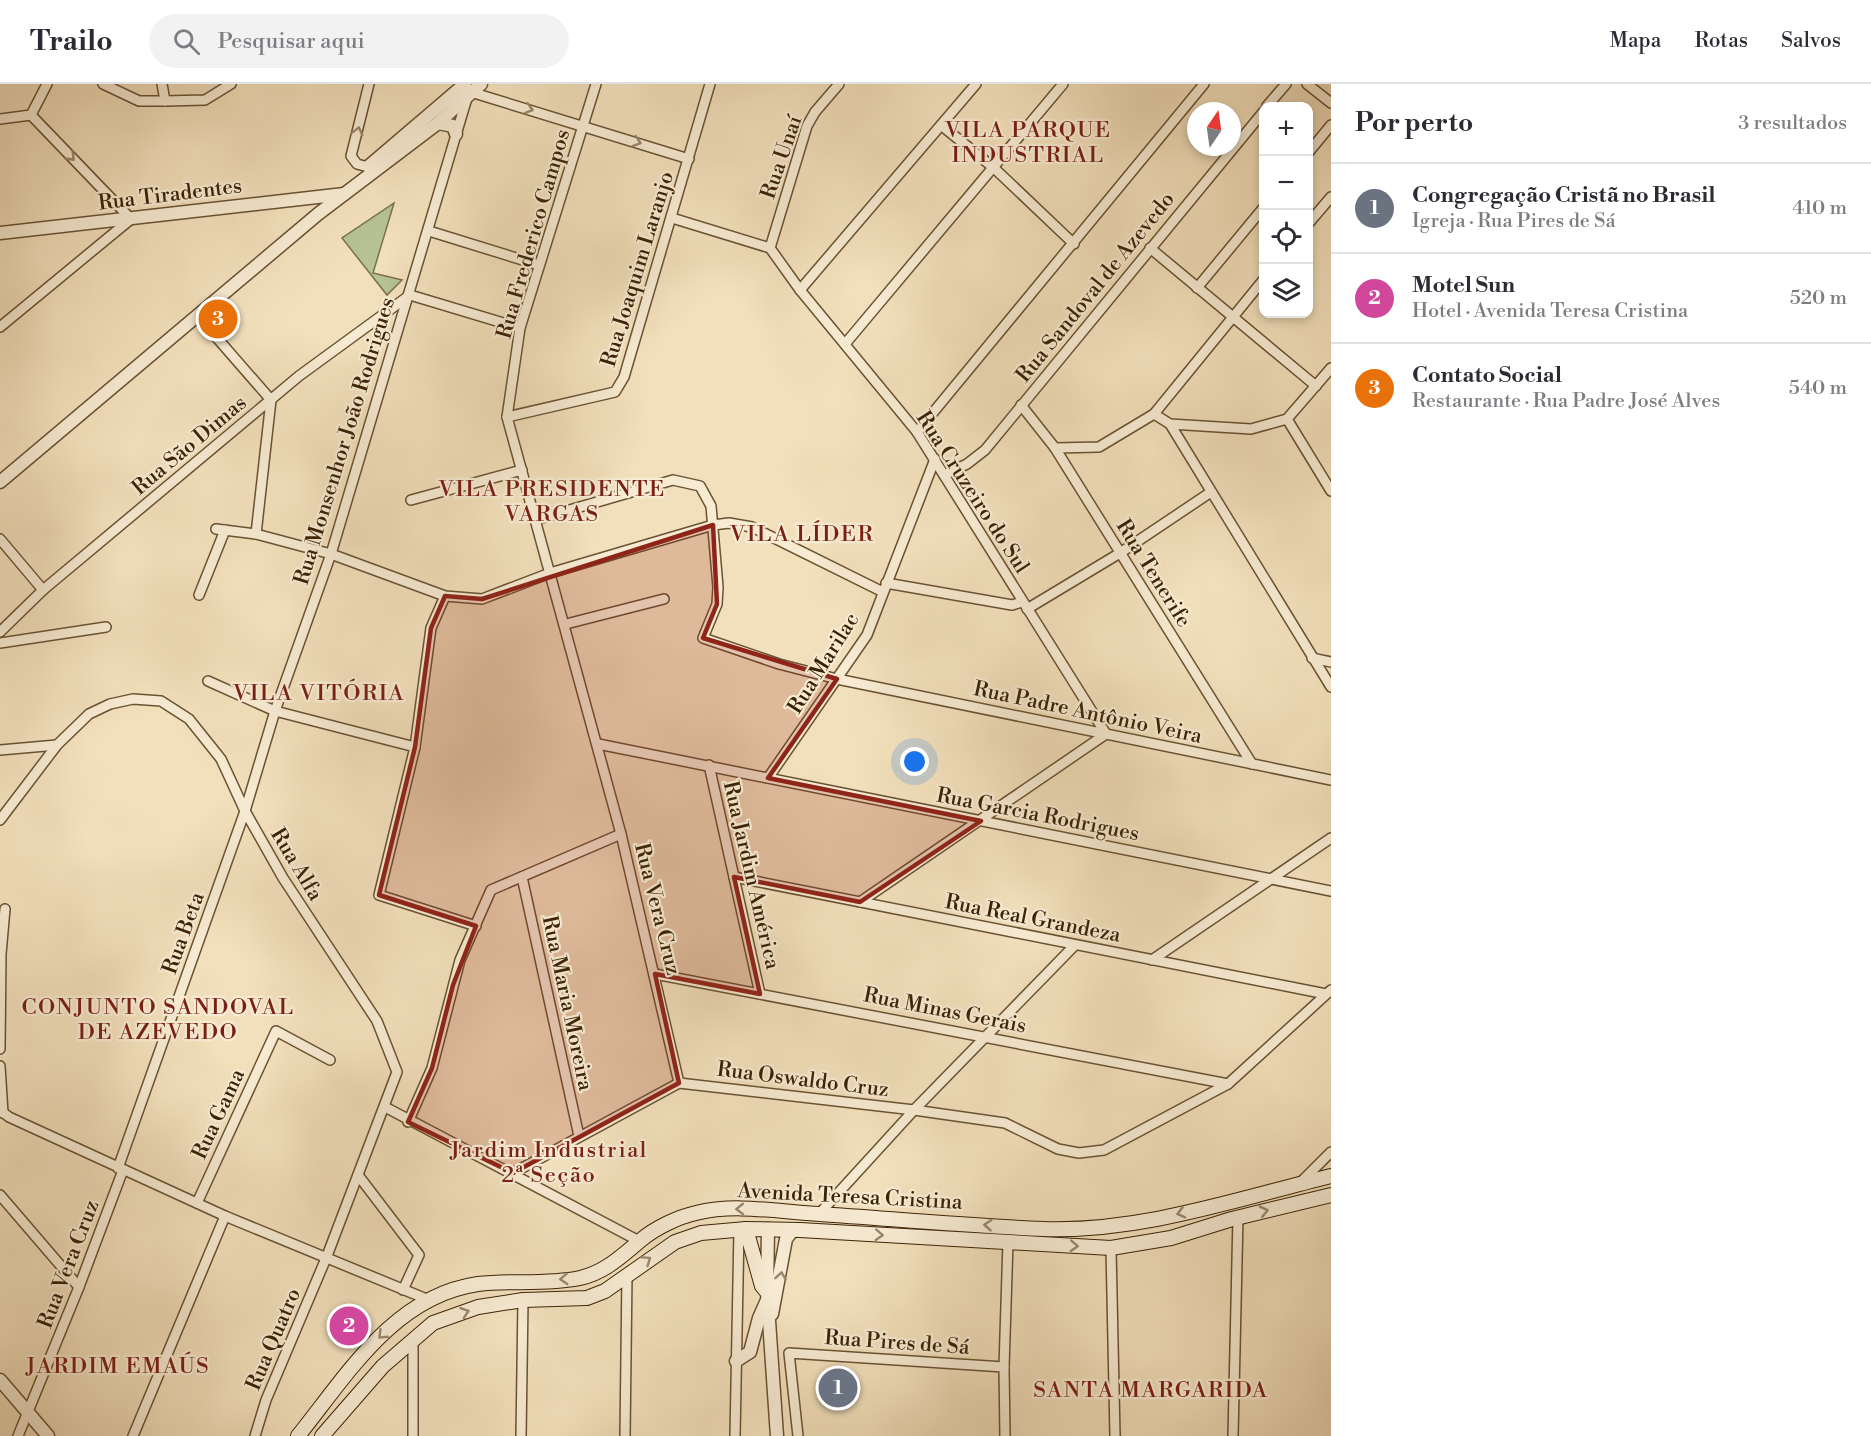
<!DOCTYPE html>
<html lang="pt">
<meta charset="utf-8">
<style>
:root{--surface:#fff;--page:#f2f2f3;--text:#2b2b33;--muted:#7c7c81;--line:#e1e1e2;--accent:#b45309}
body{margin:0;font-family:"Libre Bodoni",serif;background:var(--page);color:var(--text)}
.controls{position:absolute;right:18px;top:18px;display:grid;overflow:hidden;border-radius:12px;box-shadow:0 3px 9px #0003}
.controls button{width:54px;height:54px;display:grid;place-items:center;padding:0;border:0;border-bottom:2px solid var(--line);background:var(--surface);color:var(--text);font:30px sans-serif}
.compass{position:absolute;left:1187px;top:18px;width:54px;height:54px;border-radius:50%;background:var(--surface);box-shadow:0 3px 9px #0003;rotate:13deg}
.you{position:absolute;left:915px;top:678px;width:21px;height:21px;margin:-15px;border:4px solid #fff;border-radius:50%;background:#1a73e8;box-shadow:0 0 0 9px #1a73e833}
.badge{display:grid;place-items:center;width:39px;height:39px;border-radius:50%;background:var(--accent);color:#fff;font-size:20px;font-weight:700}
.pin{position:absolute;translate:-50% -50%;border:3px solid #fff;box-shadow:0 2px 6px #0006}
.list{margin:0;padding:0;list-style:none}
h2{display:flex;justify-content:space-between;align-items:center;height:78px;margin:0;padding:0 24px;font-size:26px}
h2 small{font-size:20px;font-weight:400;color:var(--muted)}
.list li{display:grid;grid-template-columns:39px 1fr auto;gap:18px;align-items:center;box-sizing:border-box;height:90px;padding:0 24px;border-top:2px solid var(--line)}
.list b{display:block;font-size:22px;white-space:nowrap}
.list p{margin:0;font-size:20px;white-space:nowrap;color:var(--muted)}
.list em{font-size:20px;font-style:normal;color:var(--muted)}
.icon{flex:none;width:33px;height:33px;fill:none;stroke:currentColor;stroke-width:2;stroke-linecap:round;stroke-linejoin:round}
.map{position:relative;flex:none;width:1331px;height:1352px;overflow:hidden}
header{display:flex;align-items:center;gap:36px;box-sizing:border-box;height:84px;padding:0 30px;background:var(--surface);border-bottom:2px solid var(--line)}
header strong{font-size:28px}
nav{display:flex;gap:33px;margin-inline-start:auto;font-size:21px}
.search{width:420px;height:54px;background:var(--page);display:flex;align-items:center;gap:15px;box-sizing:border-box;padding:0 21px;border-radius:33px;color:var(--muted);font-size:22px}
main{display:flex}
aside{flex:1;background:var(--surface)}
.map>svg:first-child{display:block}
</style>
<header>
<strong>Trailo</strong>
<div class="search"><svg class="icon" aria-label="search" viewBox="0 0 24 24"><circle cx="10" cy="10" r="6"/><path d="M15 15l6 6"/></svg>Pesquisar aqui</div>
<nav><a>Mapa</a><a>Rotas</a><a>Salvos</a></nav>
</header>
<main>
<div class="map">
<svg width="1331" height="1352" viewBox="0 0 1331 1352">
<rect width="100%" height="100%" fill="#f2e0bc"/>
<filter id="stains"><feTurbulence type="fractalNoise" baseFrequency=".00333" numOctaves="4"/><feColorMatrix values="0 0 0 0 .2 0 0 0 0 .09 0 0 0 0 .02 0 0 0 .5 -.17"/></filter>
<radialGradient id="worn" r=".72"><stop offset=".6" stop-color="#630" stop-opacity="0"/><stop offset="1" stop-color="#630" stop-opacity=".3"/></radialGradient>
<path fill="#b6c394" stroke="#78724c" stroke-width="1.5" d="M394,119L373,189L402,196L387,211L342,154Z"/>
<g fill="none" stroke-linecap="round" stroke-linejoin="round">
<g stroke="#695232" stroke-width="12">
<g id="minor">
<path d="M103,0L139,17H165L205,16L231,0"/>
<path d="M162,0L165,17"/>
<path d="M596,0L520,244L507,333L621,750L679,999"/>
<path d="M1307,0L1331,19"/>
<path d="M474,9L689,75"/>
<path d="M1267,22L1286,0"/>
<path d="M31,31L47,0"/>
<path d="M0,35L31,31"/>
<path d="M941,41L994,84L1074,160"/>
<path d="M1308,69L1331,41"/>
<path d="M368,83L357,80L351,72L369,0"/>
<path d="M672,134L770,164L800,206L917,348L1106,650L860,818"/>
<path d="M1308,140L1331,113"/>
<path d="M429,147L539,181"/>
<path d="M770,164L807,42L815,28L839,0"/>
<path d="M1150,164L1316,302"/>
<path d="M1197,204L1264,123"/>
<path d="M800,206L976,0"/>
<path d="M197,231L271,316L256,450"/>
<path d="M0,243L131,135L31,31"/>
<path d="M845,260L1063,0"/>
<path d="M1021,321L1055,364L1252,680"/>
<path d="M1154,330L1170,340L1251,345L1287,335L1331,284"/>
<path d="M507,333L615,308L624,293L710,0"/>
<path d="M1287,335L1331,407"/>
<path d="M1170,340L1331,603"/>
<path d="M917,348L1204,0"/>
<path d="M1055,364L1099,363L1154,330L1264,195"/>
<path d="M944,391L967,380L985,366L1264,27"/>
<path d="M411,416L522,386"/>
<path d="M535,436L673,396L700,402L711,422L718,503L717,520L703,554L779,580L837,595L1331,696"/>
<path d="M216,445L256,450L331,470L445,512L482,515L550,489L713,441L729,439L752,443L883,508"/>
<path d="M0,455L43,506"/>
<path d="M886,499L1012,521L1022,518"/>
<path d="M199,511L225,446"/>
<path d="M445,512L431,544L415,663L379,811L476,842"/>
<path d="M1027,525L1120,469L1211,408"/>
<path d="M566,540L664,515"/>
<path d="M0,548L43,506L299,292L410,211L520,244"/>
<path d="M0,559L106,543"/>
<path d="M1312,574L1331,578"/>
<path d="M208,597L275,627L415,663"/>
<path d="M598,660L1331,807"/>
<path d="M0,666L57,661"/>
<path d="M709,681L760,910"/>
<path d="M768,694L867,551L935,375"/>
<path d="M0,736L57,661L89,630L110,620L133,615L161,617L189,635L221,675L245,727L283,794L377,937L397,988L327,1172L266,1316L255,1352"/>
<path d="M522,793L579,1052"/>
<path d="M734,793L1326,910"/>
<path d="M1152,876L1331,754"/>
<path d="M655,890L1228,1000"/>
<path d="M0,965L1,870L5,825"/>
<path d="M0,982L3,1029"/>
<path d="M385,1023L639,1157"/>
<path d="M0,1026L9,1033L225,1132L429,1216"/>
<path d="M408,1038L432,984L460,876L491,806L621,750"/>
<path d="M118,1084L245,727L275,627L331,470L467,14"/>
<path d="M513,1089L679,999L914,1026L1005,1039L1058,1065L1079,1069L1104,1066L1228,1000L1331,906"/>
<path d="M358,1091L419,1171L403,1206"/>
<path d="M1301,1098L1331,1068"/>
<path d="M0,1111L79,1203"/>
<path d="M197,1119L276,947L330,976"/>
<path d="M819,1130L914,1026L1075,861"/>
<path d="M1111,1164L1115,1352"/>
<path d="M413,1255V1352"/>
<path d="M18,1352L79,1203L123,1086"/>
<path d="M133,1352L225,1132"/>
<path d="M521,1352L523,1216"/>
<path d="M625,1352L627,1190"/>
<path d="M735,1352L739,1145"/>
<path d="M798,1352L789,1269L1004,1283"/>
<path d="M1005,1352L1004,1283L1008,1158"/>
<path d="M1233,1352L1238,1133"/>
</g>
</g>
<g stroke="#695232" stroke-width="15">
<g id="tertiary">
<path d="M438,39L453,42L456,50"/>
<path d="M369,82L465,0"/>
<path d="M0,149L344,110"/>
<path d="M0,398L318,130L438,39L481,0"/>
<path d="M768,1145L767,1208L777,1352"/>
<path d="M772,1230L786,1155L793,1146"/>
<path d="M736,1277L750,1268L759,1234L767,1216"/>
<path d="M0,1296L48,1352"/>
</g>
</g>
<g stroke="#3b2204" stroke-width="16">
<g id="secondary">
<path d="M746,1145L762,1202L767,1208"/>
<path d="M298,1352C347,1291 394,1212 478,1200C511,1196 547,1201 580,1194C606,1188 621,1172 641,1156C655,1144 678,1133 696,1129C736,1119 779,1128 820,1130C894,1135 969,1142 1044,1145C1142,1148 1237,1115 1331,1092"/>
<path d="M322,1352L383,1282L433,1239L478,1223L523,1216L587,1214L605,1207L675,1158L701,1149L746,1145L800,1146L1111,1164L1171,1154L1232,1135L1331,1111"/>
</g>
</g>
<use href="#minor" stroke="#f7ebd3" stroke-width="9"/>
<use href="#tertiary" stroke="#f7ebd3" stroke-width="12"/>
<use href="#secondary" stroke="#f7ebd3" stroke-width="14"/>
</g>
<defs><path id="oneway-chevron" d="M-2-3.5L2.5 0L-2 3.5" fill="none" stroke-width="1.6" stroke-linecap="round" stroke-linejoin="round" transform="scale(1.5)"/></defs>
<g stroke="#99866c">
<use href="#oneway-chevron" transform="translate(529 25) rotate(16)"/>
<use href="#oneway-chevron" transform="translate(358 47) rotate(-76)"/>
<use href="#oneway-chevron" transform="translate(637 58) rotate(18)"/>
<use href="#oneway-chevron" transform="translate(71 73) rotate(46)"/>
<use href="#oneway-chevron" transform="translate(740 1125) rotate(179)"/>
<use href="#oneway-chevron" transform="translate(1264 1127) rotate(-13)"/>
<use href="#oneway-chevron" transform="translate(1181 1129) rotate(166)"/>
<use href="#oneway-chevron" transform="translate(988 1141) rotate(-176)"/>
<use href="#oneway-chevron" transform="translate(879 1151) rotate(3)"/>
<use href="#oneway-chevron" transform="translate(1074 1162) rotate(3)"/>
<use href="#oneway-chevron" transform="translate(647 1176) rotate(-35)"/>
<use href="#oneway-chevron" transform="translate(781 1192) rotate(-81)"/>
<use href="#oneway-chevron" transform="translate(564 1195) rotate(177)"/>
<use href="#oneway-chevron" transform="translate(465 1228) rotate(-19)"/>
<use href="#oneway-chevron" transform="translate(382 1251) rotate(136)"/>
</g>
<path fill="#8f2418" fill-opacity="0.2" stroke="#8f2418" stroke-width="4.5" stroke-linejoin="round" d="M713,441L717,520L703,554L837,595L768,694L981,737L860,818L734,793L760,910L655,890L679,999L513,1089L408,1038L432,984L453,901L476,842L379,811L415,663L431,544L445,512L482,515Z"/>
<g text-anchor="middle" stroke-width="4.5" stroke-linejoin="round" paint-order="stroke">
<g font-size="21" fill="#3b2204" stroke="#f7ebd3">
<text transform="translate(781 73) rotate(-71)" y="7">Rua Unaí</text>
<text transform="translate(170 110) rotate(-7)" y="7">Rua Tiradentes</text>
<text transform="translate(533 150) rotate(-74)" y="7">Rua Frederico Campos</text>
<text transform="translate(637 185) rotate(-73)" y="7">Rua Joaquim Laranjo</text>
<text transform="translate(1095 203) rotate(-51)" y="7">Rua Sandoval de Azevedo</text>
<text transform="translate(344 357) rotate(-73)" y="7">Rua Monsenhor João Rodrigues</text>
<text transform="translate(189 361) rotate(-40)" y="7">Rua São Dimas</text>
<text transform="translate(973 408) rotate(57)" y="7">Rua Cruzeiro do Sul</text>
<text transform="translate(1154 489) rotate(58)" y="7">Rua Tenerife</text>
<text transform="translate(823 579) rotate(-58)" y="7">Rua Marilac</text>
<text transform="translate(1088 628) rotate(12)" y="7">Rua Padre Antônio Veira</text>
<text transform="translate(1038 730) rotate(11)" y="7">Rua Garcia Rodrigues</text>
<text transform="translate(297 780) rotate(59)" y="7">Rua Alfa</text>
<text transform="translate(752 791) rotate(77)" y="7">Rua Jardim América</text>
<text transform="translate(658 825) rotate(76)" y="7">Rua Vera Cruz</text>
<text transform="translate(1033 834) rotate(11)" y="7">Rua Real Grandeza</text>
<text transform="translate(183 849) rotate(-70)" y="7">Rua Beta</text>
<text transform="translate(568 919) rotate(78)" y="7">Rua Maria Moreira</text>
<text transform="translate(945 926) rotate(11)" y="7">Rua Minas Gerais</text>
<text transform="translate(803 995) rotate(7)" y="7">Rua Oswaldo Cruz</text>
<text transform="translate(218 1030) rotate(-65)" y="7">Rua Gama</text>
<text transform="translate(850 1112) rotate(3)" y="7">Avenida Teresa Cristina</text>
<text transform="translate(68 1180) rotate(-69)" y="7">Rua Vera Cruz</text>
<text transform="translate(273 1255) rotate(-67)" y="7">Rua Quatro</text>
<text transform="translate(897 1258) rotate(4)" y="7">Rua Pires de Sá</text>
</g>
<g font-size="22" letter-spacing="1.5" fill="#7a1f14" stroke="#f7ebd3">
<text x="1028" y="53">VILA PARQUE<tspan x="1028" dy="25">INDUSTRIAL</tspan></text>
<text x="552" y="412">VILA PRESIDENTE<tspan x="552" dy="25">VARGAS</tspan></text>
<text x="802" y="457">VILA LÍDER</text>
<text x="319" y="616">VILA VITÓRIA</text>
<text x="158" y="930">CONJUNTO SANDOVAL<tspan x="158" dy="25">DE AZEVEDO</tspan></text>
<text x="549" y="1073">Jardim Industrial<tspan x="549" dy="25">2ª Seção</tspan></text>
<text x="118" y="1289">JARDIM EMAÚS</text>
<text x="1151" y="1313">SANTA MARGARIDA</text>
</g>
</g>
<rect width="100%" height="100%" filter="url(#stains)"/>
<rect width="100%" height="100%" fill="url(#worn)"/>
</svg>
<div class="controls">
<button>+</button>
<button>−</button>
<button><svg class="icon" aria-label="locate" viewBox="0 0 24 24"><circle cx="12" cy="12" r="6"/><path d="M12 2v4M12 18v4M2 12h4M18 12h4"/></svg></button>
<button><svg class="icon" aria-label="layers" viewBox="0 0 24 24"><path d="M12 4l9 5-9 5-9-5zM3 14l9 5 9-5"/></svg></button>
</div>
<svg class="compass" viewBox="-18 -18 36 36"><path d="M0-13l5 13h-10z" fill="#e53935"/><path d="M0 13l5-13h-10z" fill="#7c7c81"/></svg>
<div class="you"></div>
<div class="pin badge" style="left:838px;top:1304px;background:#6b7280">1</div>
<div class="pin badge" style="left:349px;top:1242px;background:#d1479c">2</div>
<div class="pin badge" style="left:218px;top:235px;background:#e8710a">3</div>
</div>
<aside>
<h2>Por perto<small>3 resultados</small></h2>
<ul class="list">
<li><span class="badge" style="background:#6b7280">1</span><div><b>Congregação Cristã no Brasil</b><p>Igreja · Rua Pires de Sá</p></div><em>410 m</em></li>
<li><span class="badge" style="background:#d1479c">2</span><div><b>Motel Sun</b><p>Hotel · Avenida Teresa Cristina</p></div><em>520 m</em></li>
<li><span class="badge" style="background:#e8710a">3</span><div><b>Contato Social</b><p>Restaurante · Rua Padre José Alves</p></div><em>540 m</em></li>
</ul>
</aside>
</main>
